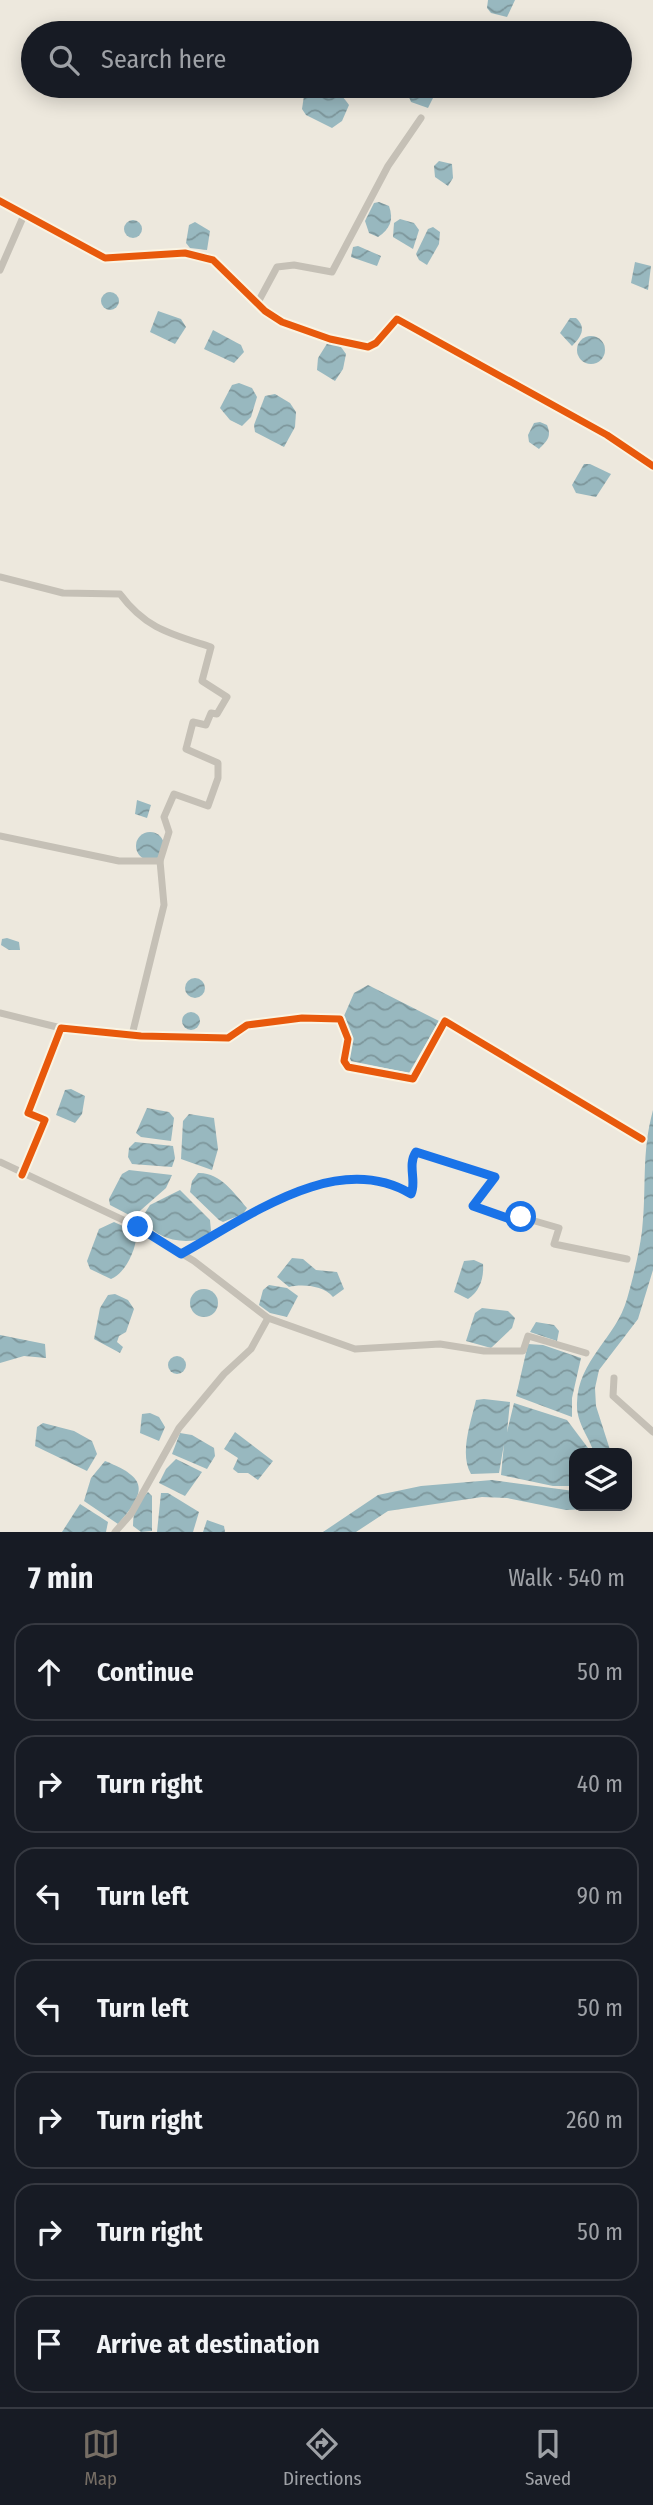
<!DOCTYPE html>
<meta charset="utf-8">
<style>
:root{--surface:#171b24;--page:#242831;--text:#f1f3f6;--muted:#9ea1a6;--line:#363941;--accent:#766e65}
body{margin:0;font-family:"Fira Sans Condensed",sans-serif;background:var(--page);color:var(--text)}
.controls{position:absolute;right:21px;bottom:21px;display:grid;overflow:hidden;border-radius:14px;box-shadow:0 4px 18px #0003}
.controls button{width:63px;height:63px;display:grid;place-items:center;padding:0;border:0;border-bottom:2px solid var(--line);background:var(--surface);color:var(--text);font:35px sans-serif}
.stop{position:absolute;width:21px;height:21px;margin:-16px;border:5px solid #1a73e8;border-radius:50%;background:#fff}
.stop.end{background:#1a73e8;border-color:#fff;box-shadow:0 2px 7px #0008}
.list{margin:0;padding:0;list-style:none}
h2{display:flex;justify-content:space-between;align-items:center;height:91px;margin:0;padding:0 28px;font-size:30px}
h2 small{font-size:23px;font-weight:400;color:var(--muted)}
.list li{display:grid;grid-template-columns:46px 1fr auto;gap:21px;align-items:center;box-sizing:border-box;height:98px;margin:0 14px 14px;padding:0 14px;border:2px solid var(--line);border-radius:21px}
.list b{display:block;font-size:26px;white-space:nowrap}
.list em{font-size:23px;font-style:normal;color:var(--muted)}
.icon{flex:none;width:38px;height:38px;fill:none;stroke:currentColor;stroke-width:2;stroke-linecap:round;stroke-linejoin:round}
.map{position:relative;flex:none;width:653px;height:1532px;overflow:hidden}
.search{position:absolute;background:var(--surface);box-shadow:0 4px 18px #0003;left:21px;right:21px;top:21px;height:77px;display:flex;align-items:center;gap:18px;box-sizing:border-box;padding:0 24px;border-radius:38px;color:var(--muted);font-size:26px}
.sheet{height:875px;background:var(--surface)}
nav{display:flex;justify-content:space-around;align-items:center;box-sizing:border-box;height:98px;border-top:2px solid var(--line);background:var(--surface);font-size:19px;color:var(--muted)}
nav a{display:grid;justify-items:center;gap:4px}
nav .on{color:var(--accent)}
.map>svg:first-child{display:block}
</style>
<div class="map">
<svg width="653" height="1532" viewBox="0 0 653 1532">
<defs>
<pattern id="water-waves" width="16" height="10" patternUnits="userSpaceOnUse" patternTransform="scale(1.75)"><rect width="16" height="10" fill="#98b8bf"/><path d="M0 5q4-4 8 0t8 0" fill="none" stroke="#7d969b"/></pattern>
</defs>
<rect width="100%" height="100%" fill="#ede8dd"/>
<g fill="url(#water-waves)">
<path d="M488,0H515L507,17L491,13L487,8Z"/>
<path d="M309,86C330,86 337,88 349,105L342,121L332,128L306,115L302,109L305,89Z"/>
<path d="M412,86H439L428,108L411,102L409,97Z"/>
<path d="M439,161L452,164L453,178L448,186L435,177L434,166Z"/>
<path d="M379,202L389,206C394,220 390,229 378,237L369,233L365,221L374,203Z"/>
<path d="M400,219L414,223L419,230L413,249L393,237L394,223Z"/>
<circle cx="133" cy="229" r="9"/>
<path d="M195,222L210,231L207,250L190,248L186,243L189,225Z"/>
<path d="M433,227L440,232L439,244L427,265L419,260L416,254L428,229Z"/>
<path d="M358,246L381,256L377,266L351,257L353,247Z"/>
<path d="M635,262L651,266L648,290L631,283Z"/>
<circle cx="110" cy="301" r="9"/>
<path d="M158,311L181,319L186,327L175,344L150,332Z"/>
<path d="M570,318H576C587,328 581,337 572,346L560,333Z"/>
<path d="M213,330L241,345L244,352L234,363L204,349Z"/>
<circle cx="591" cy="350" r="14"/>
<path d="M328,342L341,347L346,354L343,369L335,381L317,370L318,358Z"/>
<path d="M239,383L252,388L257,397L251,417L242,426L230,420L220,408L232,385Z"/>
<path d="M275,394L290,403L296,412L295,427L284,447L255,432L254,425L265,396Z"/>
<path d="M540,422L547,425C552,437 547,441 539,449L529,442L528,435L534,423Z"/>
<path d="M584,464H590L611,474L596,497L576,493L572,485Z"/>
<path d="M137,800L151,805L147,818L135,814Z"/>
<circle cx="150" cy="846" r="14"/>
<path d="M7,938L19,942L20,950H9L1,945L2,939Z"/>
<circle cx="195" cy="988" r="10"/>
<path d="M368,985L439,1021L409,1073L351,1061L349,1056L352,1038L344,1016L354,993Z"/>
<circle cx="191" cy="1021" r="9"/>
<path d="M71,1089L85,1096L82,1114L75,1123L56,1115L65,1090Z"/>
<path d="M147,1108L169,1112L174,1118L171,1141L141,1137L136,1133Z"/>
<path d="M653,1110V1270L638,1319L599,1370L595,1388L596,1406L611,1453H594C589,1436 576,1423 577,1403C578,1360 616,1338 627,1299C633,1278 639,1254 642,1231C647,1188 641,1154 653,1110Z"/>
<path d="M189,1114L214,1118L218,1149L212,1170L181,1159L183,1121Z"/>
<path d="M135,1142L173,1146L175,1158L172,1167L132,1164L128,1157L129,1148Z"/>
<path d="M129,1170L172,1175L166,1188L133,1217L110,1205L109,1199L122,1174Z"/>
<path d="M198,1173C220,1172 234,1193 247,1208L243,1214L223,1222L219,1220L190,1192L192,1181Z"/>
<path d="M180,1190L210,1220L211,1231L206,1237C186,1246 152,1240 143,1216L150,1205Z"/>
<path d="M114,1222L136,1232C138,1247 125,1274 111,1279L90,1269L87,1261L99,1229Z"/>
<path d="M292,1258L303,1259L316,1270L337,1272L344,1289L333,1297C323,1285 301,1284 289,1287L277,1277Z"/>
<path d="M474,1260L483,1264C484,1278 480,1291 468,1299L454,1292L464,1261Z"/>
<path d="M269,1285L287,1288L298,1296L287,1317L270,1313L259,1305L263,1290Z"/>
<circle cx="204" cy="1303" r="14"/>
<path d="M115,1294L128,1300L134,1309L126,1332L119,1336L117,1342L123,1347L120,1353L94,1339L100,1308L108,1295Z"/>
<path d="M482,1308L508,1311L515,1318L512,1328L491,1348L466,1341L475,1313Z"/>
<path d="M536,1322L554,1325L559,1331L557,1341L530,1332Z"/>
<path d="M0,1335L45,1344L46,1358L24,1356L0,1363Z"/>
<path d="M528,1344L543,1345L581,1358L572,1398V1417L516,1396Z"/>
<circle cx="177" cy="1365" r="9"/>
<path d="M484,1399L510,1402L507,1432L514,1403L567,1420L591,1452L574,1453V1486H553L501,1475L504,1444L499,1473L471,1474C459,1454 471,1422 476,1400Z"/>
<path d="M150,1413L159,1417L165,1427L159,1441L140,1433L142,1414Z"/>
<path d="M43,1423L74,1431L92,1441L97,1454L87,1471L35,1446L37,1427Z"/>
<path d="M235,1432L273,1461L258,1480L248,1473H238L233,1469L238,1458L224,1449Z"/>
<path d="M180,1433L192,1435L214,1448L215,1456L207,1469L172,1454Z"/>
<path d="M176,1459L202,1472L185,1496L159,1483L166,1469Z"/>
<path d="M105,1461C148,1478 147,1491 118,1524L84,1501L91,1478Z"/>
<path d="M492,1480L574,1491V1506H590L586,1509L566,1510L507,1498L482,1497L388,1511L356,1532H323L378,1495L421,1486Z"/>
<path d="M148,1492L152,1496V1531L141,1532L133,1526C133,1510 137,1503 148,1492Z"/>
<path d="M161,1493H168L199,1512L193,1532H157Z"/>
<path d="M80,1504L108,1522L106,1532H62Z"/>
<path d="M207,1520L224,1526L225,1532H203Z"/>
</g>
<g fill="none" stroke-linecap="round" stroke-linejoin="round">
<g stroke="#c5c0b6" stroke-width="7">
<path d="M0,201L105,258L185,253L213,260L265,311L282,322L330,339L368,347L376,343L397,319L607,435L653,466"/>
<path d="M0,270L24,215"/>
<path d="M257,304L277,267L294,265L332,272L388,166L421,118"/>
<path d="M0,577L63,593L120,594C146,629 171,634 211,647L202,681L227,697L217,714L211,713L206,725L193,722L186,749L218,763V778L208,806L174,794L164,817L169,832L160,861L164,905L132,1035"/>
<path d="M0,836L119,861H160"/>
<path d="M0,1013L61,1028"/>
<path d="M0,1162L138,1227L194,1261L268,1318L251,1349L224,1374L179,1428L131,1514L115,1532"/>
<path d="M22,1175L45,1120L28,1113L61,1028L141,1036L228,1038L247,1025L302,1018L340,1019L348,1039L344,1061L348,1067L413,1079L445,1021L642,1139"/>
<path d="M181,1254C247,1218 336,1149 411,1194C417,1182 407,1165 416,1152L495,1177L473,1206L516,1221L521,1217L559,1228L554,1244L627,1259"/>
<path d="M268,1318L355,1349L440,1344L484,1351H523L528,1336L586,1353"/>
<path d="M614,1378L613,1396L653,1432"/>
</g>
<g stroke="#faf4e3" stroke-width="11">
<g id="cycleway">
<path d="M0,201L105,258L185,253L213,260L265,311L282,322L330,339L368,347L376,343L397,319L607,435L653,466"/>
<path d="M22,1175L45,1120L28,1113L61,1028L141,1036L228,1038L247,1025L302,1018L340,1019L348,1039L344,1061L348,1067L413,1079L445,1021L642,1139"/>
</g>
</g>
<use href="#cycleway" stroke="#e8590c" stroke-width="7"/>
</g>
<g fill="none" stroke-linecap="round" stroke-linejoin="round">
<path stroke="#1a73e8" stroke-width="9" d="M138,1227L181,1254C247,1218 336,1149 411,1194C417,1182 407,1165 416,1152L495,1177L473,1206L516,1221L521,1217"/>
</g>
</svg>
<div class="controls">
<button><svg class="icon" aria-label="layers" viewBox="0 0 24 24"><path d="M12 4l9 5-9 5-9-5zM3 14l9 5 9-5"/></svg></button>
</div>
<div class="stop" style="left:521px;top:1217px"></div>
<div class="stop end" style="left:138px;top:1227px"></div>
<div class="search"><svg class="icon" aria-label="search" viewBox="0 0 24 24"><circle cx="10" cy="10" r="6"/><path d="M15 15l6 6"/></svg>Search here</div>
</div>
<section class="sheet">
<h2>7 min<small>Walk · 540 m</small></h2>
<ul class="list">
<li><svg class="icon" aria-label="ahead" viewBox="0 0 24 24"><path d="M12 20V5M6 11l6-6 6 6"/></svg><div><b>Continue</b></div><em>50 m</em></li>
<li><svg class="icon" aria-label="right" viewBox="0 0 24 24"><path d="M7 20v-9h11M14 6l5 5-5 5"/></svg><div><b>Turn right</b></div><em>40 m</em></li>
<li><svg class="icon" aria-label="left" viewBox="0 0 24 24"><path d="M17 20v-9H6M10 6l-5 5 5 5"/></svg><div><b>Turn left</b></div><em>90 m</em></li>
<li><svg class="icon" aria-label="left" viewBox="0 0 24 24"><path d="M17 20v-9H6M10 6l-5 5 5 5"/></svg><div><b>Turn left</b></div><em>50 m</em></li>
<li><svg class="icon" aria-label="right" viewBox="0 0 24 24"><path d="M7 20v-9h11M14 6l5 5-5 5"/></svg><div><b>Turn right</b></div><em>260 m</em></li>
<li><svg class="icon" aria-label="right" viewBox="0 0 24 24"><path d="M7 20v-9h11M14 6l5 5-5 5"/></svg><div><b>Turn right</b></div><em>50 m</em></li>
<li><svg class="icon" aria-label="arrive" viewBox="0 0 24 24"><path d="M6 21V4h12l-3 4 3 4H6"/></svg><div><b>Arrive at destination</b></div></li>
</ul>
</section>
<nav>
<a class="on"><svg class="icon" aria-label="map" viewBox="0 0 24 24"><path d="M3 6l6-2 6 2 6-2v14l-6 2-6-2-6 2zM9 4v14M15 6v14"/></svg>Map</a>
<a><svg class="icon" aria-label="directions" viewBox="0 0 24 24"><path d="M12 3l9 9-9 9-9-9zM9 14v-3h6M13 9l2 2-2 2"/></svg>Directions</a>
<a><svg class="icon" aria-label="saved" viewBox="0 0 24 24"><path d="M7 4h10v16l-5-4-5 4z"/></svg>Saved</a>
</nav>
